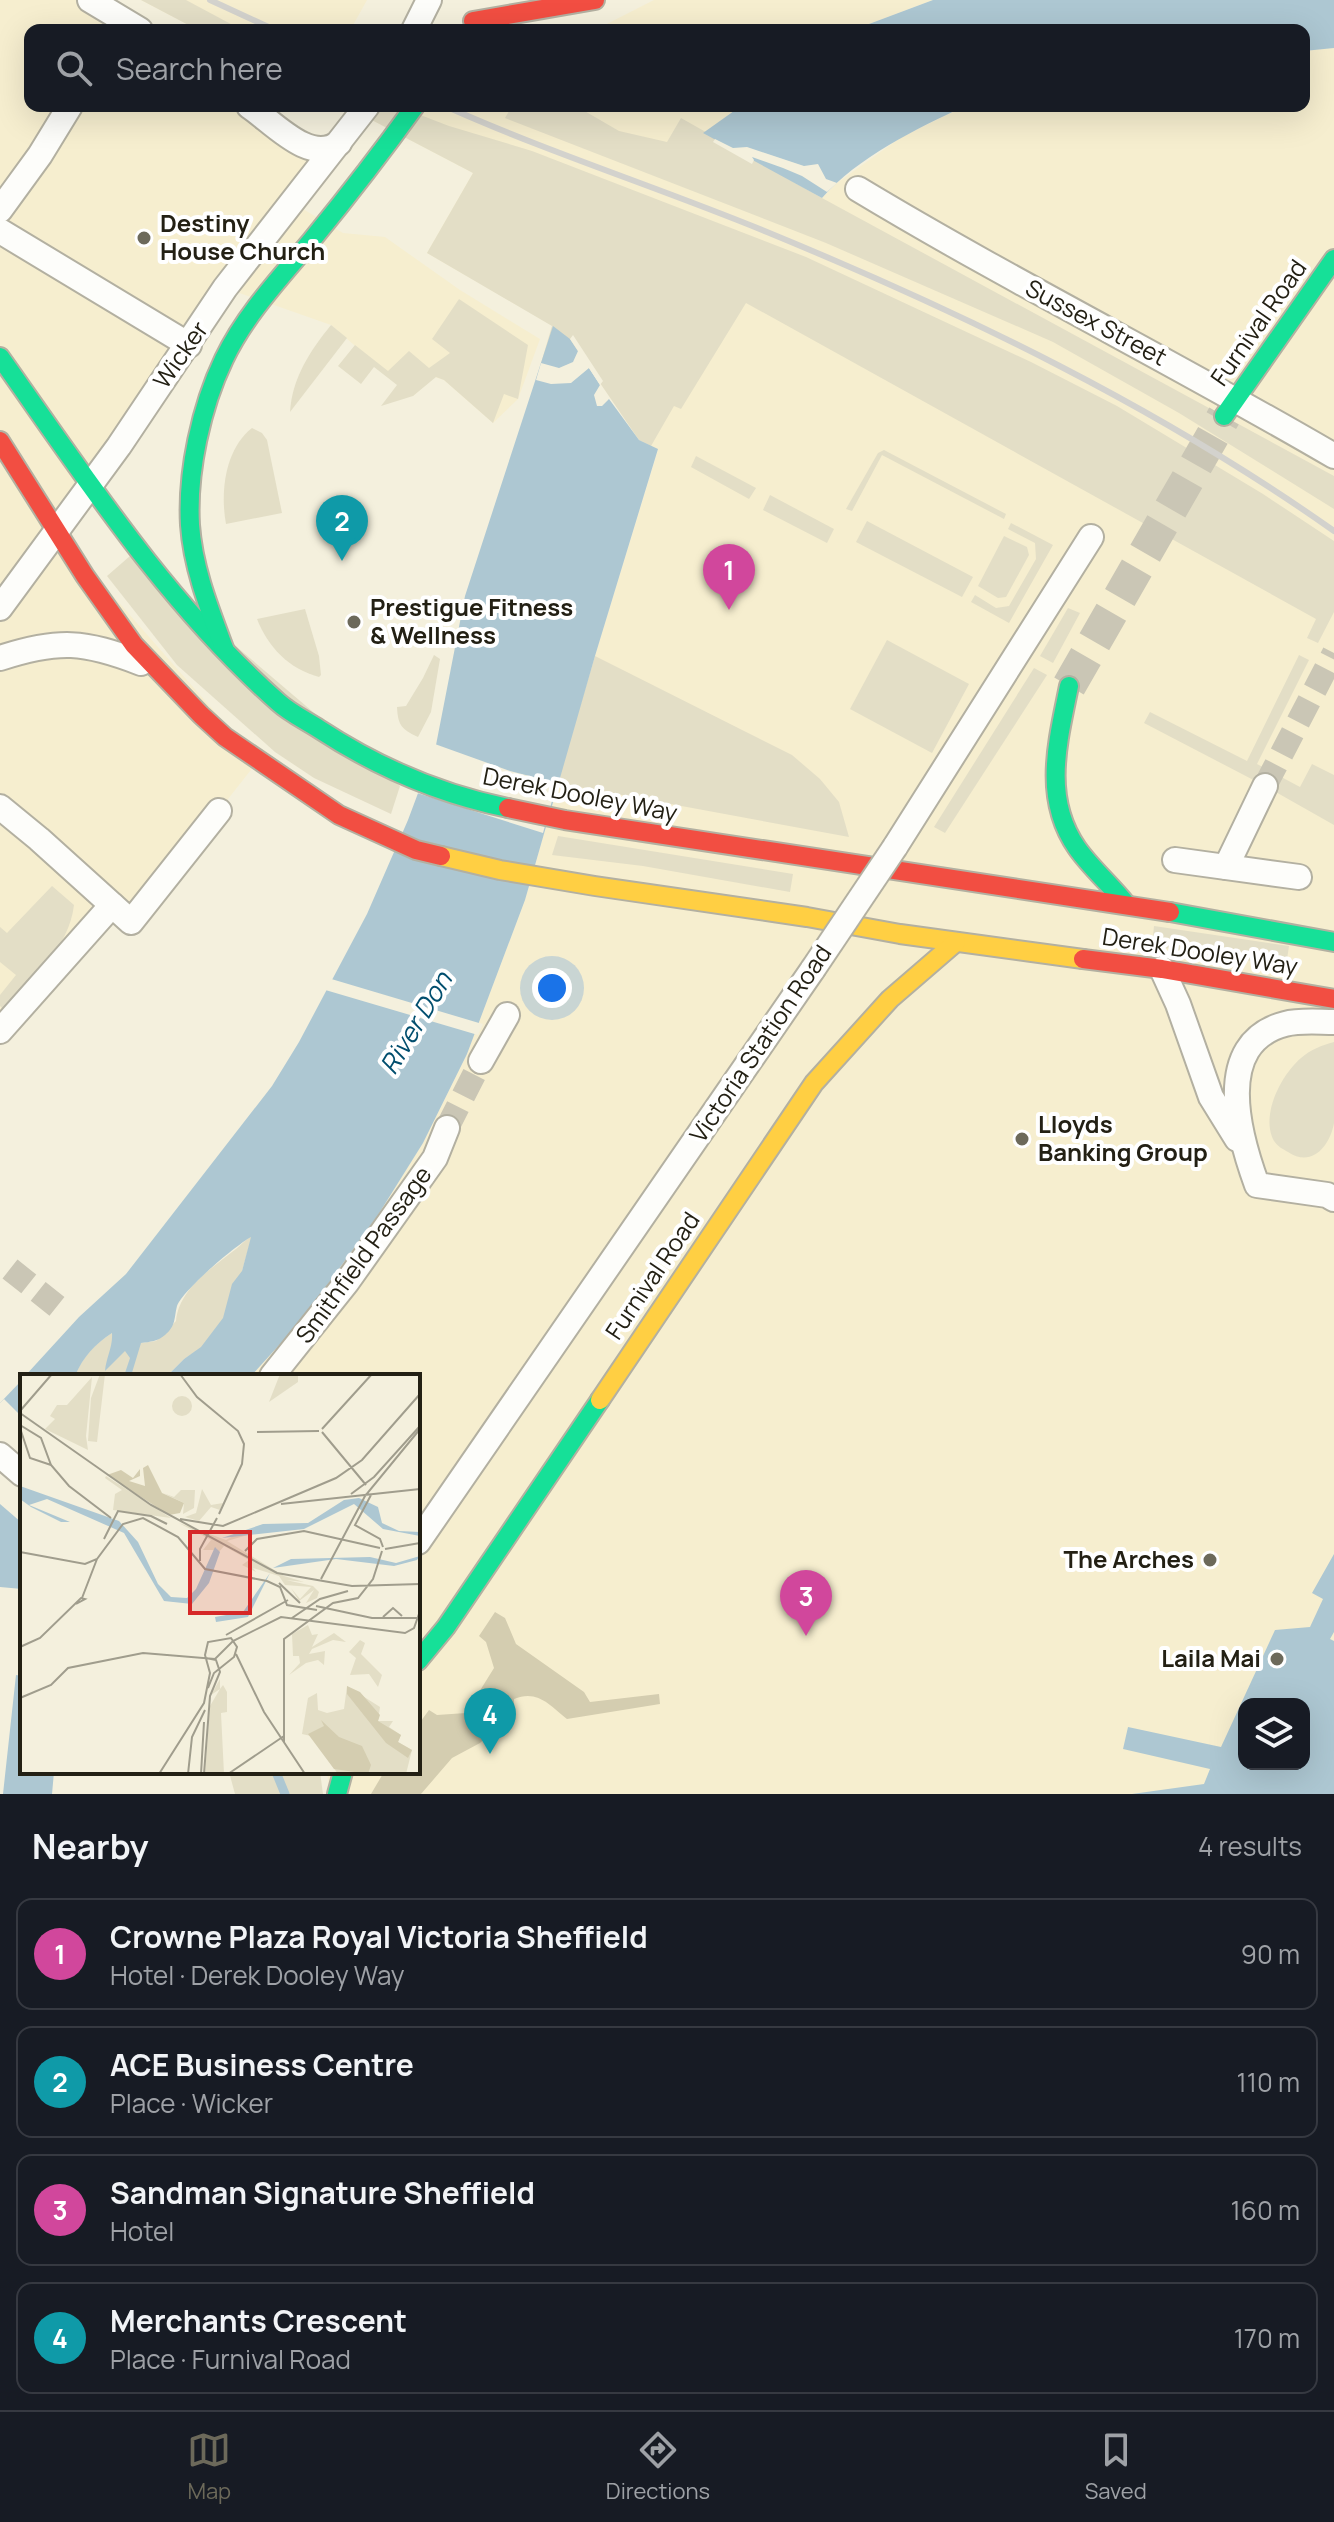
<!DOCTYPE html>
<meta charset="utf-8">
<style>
:root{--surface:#171b24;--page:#242831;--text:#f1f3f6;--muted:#9ea1a6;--line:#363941;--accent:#6c695a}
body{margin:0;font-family:Manrope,sans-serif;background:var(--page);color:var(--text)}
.controls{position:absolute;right:24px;bottom:24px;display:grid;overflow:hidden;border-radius:16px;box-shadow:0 8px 32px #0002}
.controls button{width:72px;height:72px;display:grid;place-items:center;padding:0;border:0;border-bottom:2px solid var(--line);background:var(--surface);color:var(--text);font:40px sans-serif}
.you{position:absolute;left:552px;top:988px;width:28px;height:28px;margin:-20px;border:6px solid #fff;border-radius:50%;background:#1a73e8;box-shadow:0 0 0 12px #1a73e833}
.badge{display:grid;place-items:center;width:52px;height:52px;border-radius:50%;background:var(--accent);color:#fff;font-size:26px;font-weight:700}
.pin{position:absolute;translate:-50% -66px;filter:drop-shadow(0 2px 4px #0008)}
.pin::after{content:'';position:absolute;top:42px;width:28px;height:24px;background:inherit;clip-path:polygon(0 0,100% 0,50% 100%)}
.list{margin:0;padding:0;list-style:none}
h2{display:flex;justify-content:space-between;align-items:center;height:104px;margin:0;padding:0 32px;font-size:34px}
h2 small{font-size:26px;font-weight:400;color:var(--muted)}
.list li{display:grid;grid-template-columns:52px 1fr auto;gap:24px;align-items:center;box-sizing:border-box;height:112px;margin:0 16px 16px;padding:0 16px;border:2px solid var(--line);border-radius:16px}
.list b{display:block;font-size:30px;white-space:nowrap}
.list p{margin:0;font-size:26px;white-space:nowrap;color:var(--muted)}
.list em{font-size:26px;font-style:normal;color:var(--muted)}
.icon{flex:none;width:44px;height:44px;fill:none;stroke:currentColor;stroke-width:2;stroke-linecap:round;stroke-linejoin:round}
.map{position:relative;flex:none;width:1334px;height:1794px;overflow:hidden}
.search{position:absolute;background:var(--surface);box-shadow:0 8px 32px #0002;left:24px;right:24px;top:24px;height:88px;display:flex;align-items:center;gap:20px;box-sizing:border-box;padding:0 28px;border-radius:16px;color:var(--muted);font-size:30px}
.sheet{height:616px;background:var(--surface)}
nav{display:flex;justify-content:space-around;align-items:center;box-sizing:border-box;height:112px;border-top:2px solid var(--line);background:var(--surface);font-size:22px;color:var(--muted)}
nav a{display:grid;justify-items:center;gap:4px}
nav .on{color:var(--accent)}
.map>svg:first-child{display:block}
</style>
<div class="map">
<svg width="1334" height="1794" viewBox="0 0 1334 1794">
<rect width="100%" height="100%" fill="#f4f0dd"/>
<g fill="#f6eecf" fill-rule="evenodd">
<path d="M0,0H90L140,30H30V106H249L316,150L293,203L343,233L385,237L460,290L540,339L518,399L493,423L444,380L435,377L413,396L331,325L225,288L57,532L258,761L131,922L112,905L0,1031Z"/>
<path d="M141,0H367L352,27L356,30H198Z"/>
<path d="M654,0H933L853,30H595Z"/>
<path d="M1334,48V1794H330L327,1772H418V1376H251L302,1320L378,1215L423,1143L467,1054L525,900L595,656L658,450L639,440L584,359L560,330L427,253L473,173L345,106H499L509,111L512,106H741L704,133L822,198L837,183L900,138L965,106H1304V51ZM1244,1704H1304V1764H1244Z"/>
</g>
<g fill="#e3dec6">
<path d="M141,0H186L242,30H198Z"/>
<path d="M345,106H397L449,126L532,151L806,257L1031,362L1117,406L1263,494L1334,541V612L1318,643L1307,638L1316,619L746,303L681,409L674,406L651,446L639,440L587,364L541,363L552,326L427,253L473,173Z"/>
<path d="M512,106H576L619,131L667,142L681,118L822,198L1334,476V509L1179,413L1053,342L826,243L505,118Z"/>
<path d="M459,299L528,345L518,399L504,394L493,423L444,380L436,377L413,396L381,406L397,385L374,367L361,384L338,366L355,345L388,371L409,351L429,368L450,353L432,339Z"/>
<path d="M331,325L347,338L290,412C292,378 310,351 331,325Z"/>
<path d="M252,428L262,433L267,440L282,513L226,524C220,492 225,449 252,428Z"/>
<path d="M884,450L1006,514L1004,519L882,455L852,511L846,509L878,453Z"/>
<path d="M696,456L756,488L749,499L691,467Z"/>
<path d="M770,495L834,529L827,543L763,510Z"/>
<path d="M867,521L973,577L962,597L856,542Z"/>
<path d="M1011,523L1053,545L1009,623L971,602L975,595L996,608L1009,606L1036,559L1035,543L1008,529Z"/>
<path d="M1004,536L1027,547L1029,555L1006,597L998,598L978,586Z"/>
<path d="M130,556L400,786L391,814L314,778L275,752L177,665L107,576Z"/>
<path d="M1068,608L1080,613L1053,663L1040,656Z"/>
<path d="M305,609L319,656L321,675L319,677C289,669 268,647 257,619Z"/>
<path d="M887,640L969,684L932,753L850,709Z"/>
<path d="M434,655L440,659L431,712L418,737C401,729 398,725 397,707L406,706L423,678Z"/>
<path d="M1299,655L1309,660L1257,764L1300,787L1312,764L1334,775V825L1265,786L1144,723L1150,712L1247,761Z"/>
<path d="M595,656L792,755L820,779L839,802L849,837L557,783Z"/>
<path d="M1034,668L1047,675L945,833L934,827Z"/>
<path d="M558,836L793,874L790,892L643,866L552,855Z"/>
<path d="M52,886L74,905C69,949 31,978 4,1010L0,1006V995L16,975L0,962V927L7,933Z"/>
<path d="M1154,926L1289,946L1286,966L1152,946Z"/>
<path d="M1334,1042C1334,1067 1334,1099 1334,1123C1330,1146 1312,1168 1288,1152C1283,1149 1278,1147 1274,1141C1260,1116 1281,1075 1301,1058C1310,1050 1322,1045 1334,1042Z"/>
<path d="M252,1236L242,1271V1302L201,1348L184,1359L167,1376H75C83,1356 95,1344 112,1333L125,1350L141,1343L156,1341L176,1321C179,1290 209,1270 232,1252C240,1247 243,1241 252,1236Z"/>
<path d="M229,1772H320L323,1794H235Z"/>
</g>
<path fill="#d4cdb0" d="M495,1612L505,1618L516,1644L584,1692L590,1702L659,1694L660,1704L567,1719C550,1705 537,1689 514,1699V1711L480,1743L452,1758L421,1794H371L384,1772H418V1725L429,1710L437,1715L466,1713L494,1668L486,1642L479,1636Z"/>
<g fill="#adc7d2" fill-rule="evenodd">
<path d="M933,0H1334V48L1304,51V30H853Z"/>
<path d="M741,106H965C916,129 858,157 822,198L703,133Z"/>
<path d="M553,326L570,339L600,385L594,395L597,406H602L609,399L639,440L658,449L595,656L525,900L467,1054L423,1143L378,1215L302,1320L251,1376H167L184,1359L201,1347L223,1318L232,1284L242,1271L251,1237C236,1245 183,1290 177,1306C174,1318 176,1326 165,1335C158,1341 150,1342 141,1343L131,1376H124L130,1358L125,1351L105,1371C106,1358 113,1347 112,1333C95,1344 83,1357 75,1376H25L79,1317L126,1274L272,1086L299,1042L367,914L408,820L436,745L465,596Z"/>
<path d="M22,1380V1589L0,1587V1403Z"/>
<path d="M1334,1554V1632L1330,1639L1334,1641V1794H1132L1204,1784L1210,1769L1123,1749L1128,1727L1221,1747L1275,1630L1310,1627L1323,1599L1312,1593ZM1244,1704H1304V1764H1244Z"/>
<path d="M16,1675L22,1676V1772H54L52,1794H3Z"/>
</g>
<g fill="#f4f0dd">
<path d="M715,139L733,148L747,147L804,166L818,164L826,179L837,183L827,192L802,176L783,168L752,157L754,160L752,164L713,142Z"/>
<path d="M573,335L603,381L600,385L589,368L571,383L551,384L536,380L541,363L559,368L573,362L578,351L570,339Z"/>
<path d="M432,743L510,771L557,783L543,833L414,792Z"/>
<path d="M328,978L479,1023L483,1024L478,1035L322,989Z"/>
<path d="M4,1399L22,1417V1523L0,1504V1403Z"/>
</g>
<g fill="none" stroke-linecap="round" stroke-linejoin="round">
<path stroke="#adc7d2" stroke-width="9" d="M276,1772L285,1794"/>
<g stroke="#cac6b5" stroke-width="24" stroke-dasharray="24 12" stroke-linecap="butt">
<path d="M1265,786L1334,653"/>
<path d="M447,1128L481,1061"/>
<path d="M10,1269L59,1308"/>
</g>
<path stroke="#cac6b5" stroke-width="34" stroke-dasharray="34 17" stroke-linecap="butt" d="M1069,686L1224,416"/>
<g stroke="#b3b0a1" stroke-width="28">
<g id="street">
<path d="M90,0L140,30"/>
<path d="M414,30L429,0"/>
<path d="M249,106C273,122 310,165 339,143"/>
<path d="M858,189C1014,283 1177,364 1334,456"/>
<path d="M0,210L40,155L70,106"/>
<path d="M0,231L189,345"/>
<path d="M0,608L119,446L225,288L367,106"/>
<path d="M0,658C59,639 84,641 141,663"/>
<path d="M0,807L39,839L131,922L219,811"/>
<path d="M895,847L1091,537"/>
<path d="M1175,860L1299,877"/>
<path d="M1226,867L1265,786"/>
<path d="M1162,969L1178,1004L1211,1097L1237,1139"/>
<path d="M1334,1022C1318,1022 1300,1020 1285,1024C1212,1043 1239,1136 1257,1185L1327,1195L1334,1199"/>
<path d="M0,1031L112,905"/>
<path d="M481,1061L507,1015"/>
<path d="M272,1376L347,1282L435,1158L447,1128"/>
<path d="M0,1455L22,1474"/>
<path d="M418,1542L813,969"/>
</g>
</g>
<g stroke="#b3b0a1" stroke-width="22">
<g id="fast">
<path d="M0,357C85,477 167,604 278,702C290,713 305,720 319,729C377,767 439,794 508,808"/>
<path d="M1224,416L1334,259"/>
<path d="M224,648C209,608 193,568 190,525C187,472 201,407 224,359C245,315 280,278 311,241C347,197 382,152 415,106"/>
<path d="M1069,686C1058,741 1042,798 1077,848C1091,868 1111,885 1126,904"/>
<path d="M1170,912L1334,942"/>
<path d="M418,1661L446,1627L600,1400"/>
<path d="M337,1794L343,1772"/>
</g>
</g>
<g stroke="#b3b0a1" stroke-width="22">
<g id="slow">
<path d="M441,856L500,870L595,886L807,917L900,934L1083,959"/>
<path d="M600,1400L814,1083L890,999L956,942"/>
</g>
</g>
<g stroke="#b3b0a1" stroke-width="22">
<g id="jam">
<path d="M473,21L595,0"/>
<path d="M0,441L85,576L134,645L201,715L225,737L339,815L416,850L441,856"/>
<path d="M508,808L565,820L1170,912"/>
<path d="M1083,959L1162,969L1334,999"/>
</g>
</g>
<use href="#street" stroke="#fdfdfa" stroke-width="24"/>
<use href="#fast" stroke="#16e098" stroke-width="18"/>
<use href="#slow" stroke="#ffcf43" stroke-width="18"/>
<use href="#jam" stroke="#f24e42" stroke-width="18"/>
<g stroke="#d3d2cd" stroke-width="6">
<path d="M210,0L275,30"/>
<path d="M445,106C550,153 660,188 767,232C964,313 1160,408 1334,531"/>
</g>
<g stroke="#b3b0a1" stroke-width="28" stroke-linecap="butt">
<path id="street-bridge" d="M813,969L895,847"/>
</g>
<use href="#street-bridge" stroke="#fdfdfa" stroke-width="24"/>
</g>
<g fill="#6c695a" stroke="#fff" stroke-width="3">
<circle cx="144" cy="238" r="8"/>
<circle cx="354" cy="622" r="8"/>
<circle cx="1022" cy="1139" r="8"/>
<circle cx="1210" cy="1560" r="8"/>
<circle cx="1277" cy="1659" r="8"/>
</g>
<g text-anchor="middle" stroke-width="8" stroke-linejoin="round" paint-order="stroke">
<g font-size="24" font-weight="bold" fill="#232014" stroke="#fff" text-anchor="start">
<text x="160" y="232">Destiny<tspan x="160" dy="28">House Church</tspan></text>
<text x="370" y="616">Prestigue Fitness<tspan x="370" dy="28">&amp; Wellness</tspan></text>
<text x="1038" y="1133">Lloyds<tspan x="1038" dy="28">Banking Group</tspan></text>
<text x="1194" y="1568" text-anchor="end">The Arches</text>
<text x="1261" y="1667" text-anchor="end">Laila Mai</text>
</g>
<g font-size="24" fill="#232014" stroke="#fff">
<text transform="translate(1096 323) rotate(28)" y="8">Sussex Street</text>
<text transform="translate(1259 323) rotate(-55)" y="8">Furnival Road</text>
<text transform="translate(181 355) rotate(-55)" y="8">Wicker</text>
<text transform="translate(580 795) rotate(11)" y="8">Derek Dooley Way</text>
<text transform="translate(1200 952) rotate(9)" y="8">Derek Dooley Way</text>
<text transform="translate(761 1044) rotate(-56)" y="8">Victoria Station Road</text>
<text transform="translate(364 1255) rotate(-54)" y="8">Smithfield Passage</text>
<text transform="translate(653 1276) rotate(-56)" y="8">Furnival Road</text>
</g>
<g font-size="26" font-style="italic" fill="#014e6e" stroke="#fff">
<text transform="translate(416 1023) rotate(-59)" y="9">River Don</text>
</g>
</g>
<g transform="translate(20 1374)">
<rect width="400" height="400" fill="#f4f0dd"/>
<path d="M80,0H85L77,68L68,67L71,24ZM260,0H278V8L249,28ZM72,3L66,62L68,76L25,55L35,45L30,42L37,31H47ZM152 32a10 10 0 1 1 20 0a10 10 0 1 1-20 0ZM85,104L86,102L151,144L93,136L95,120L102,116ZM182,115L191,131L203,129L200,136L191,133L179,147L165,143L176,139ZM161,116H175L174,134L163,140L164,129L143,119L154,123ZM159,149L206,166L213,162L231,160L207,167L264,202L284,208L266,206L293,212L299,218L297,224L286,229L294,216L279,227L271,214L280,225L291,213L265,211L259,202L233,194L236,198L222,191L229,186L204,172L199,178L196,174L190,191H188L194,176H183L191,166ZM288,251L292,261L298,260L292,273L314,259L326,268L313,266L292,275L289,280L305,277L304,291L298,286L286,289L269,301L280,289L279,282H273L272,260ZM340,266L345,269L341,280L362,301L358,313L349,300L330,301L336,284L329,278ZM200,305V315L203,311L207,318V338L201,339L204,400H185L190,332L200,315L191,321ZM327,312L360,333L358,347H373L369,353L381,361L378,368L392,376L386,400H318L291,362L282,360L288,324L297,319L298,336L307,339L324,335Z" fill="#e3dec6"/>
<path d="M128,91L142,119L164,129L160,139L149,141L87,101L101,96L113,104L120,95V102L109,107L125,112L123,94ZM327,312L340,318L360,341L358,347L381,361L378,368L392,376L388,384L366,369L327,320ZM301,346L319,363L342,372L351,391L348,400L314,395L288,360L304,352Z" fill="#d4cdb0"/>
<path d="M0,112L99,147L118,168L138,210L151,223L167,224L176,215L195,173L200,178L189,209L172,230L144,227L104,159L27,125L9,131L50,148H41L11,133L0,125ZM339,124L358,133L362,149L379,157L400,158V162L363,155L334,130L284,155L202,164L243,150L288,149L324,126ZM400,182L397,186L374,192L316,185L253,194L271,185L350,183L376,189ZM250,199L228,243L196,248L195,243L223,238Z" fill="#adc7d2"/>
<path fill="none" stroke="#a09d8d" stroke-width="2" d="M160,0L177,23L218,57L224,70L222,90L199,140M0,37L32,0M0,39L131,131L257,199L332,212L400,210M0,51L21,64L31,91L49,112L91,144M0,54L10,84L31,91M302,55L352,0M237,58L299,57M302,58L346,111M331,120L354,103L400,52M351,121L335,151L360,165L363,173M261,130L400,115M160,145L203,152L316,104L342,86L400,20M84,165L98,137L131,142L147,150M365,175L400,169M225,177L237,165L284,157L360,174M0,178L65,190L77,185L103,150L123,144L158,163L185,195L247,207L260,213L267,231L297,236M180,187V175L197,144M301,205L345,122L400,55M259,209L280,229M62,224L77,185M296,232L352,244H400M363,243L373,234L382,242M272,244L300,225L328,217M206,261L268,226M0,273L20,264L61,224L65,225L56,230M216,280L244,338L285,400M0,324L31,311L48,294L123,279L195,285L213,267L261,243L385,259L394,254L400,237M264,368V265L313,229L338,224L353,205L362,177M139,400L184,329L190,299L185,281L188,268L211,264L217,273L214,283L194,299L188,314M168,400L172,363L185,336M181,400L184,348M184,400L190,322L200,298L196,286L186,284M208,400L264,362"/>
<path fill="#d62828" fill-opacity="0.15" stroke="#d62828" stroke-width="4" d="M170,158H230V239H170Z"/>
<rect width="400" height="400" fill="none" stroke="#232014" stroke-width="4"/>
</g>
</svg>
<div class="controls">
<button><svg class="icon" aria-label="layers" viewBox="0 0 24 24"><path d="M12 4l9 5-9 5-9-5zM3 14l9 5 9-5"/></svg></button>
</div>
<div class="you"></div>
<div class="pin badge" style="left:729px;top:610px;background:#d1479c">1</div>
<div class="pin badge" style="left:342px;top:561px;background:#0f9aa8">2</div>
<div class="pin badge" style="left:806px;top:1636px;background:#d1479c">3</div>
<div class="pin badge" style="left:490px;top:1754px;background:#0f9aa8">4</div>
<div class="search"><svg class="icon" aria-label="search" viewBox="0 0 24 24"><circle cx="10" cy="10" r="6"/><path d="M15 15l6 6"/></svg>Search here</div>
</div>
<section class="sheet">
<h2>Nearby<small>4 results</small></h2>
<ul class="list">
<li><span class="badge" style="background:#d1479c">1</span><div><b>Crowne Plaza Royal Victoria Sheffield</b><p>Hotel · Derek Dooley Way</p></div><em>90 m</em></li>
<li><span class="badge" style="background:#0f9aa8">2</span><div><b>ACE Business Centre</b><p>Place · Wicker</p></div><em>110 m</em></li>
<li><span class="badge" style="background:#d1479c">3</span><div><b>Sandman Signature Sheffield</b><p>Hotel</p></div><em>160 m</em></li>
<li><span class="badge" style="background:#0f9aa8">4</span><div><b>Merchants Crescent</b><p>Place · Furnival Road</p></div><em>170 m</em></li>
</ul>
</section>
<nav>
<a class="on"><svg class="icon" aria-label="map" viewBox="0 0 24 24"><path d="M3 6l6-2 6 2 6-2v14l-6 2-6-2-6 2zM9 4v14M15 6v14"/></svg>Map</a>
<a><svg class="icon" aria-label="directions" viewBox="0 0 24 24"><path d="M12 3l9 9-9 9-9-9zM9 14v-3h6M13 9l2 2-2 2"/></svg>Directions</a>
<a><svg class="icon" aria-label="saved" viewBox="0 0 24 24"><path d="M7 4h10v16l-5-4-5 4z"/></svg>Saved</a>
</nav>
